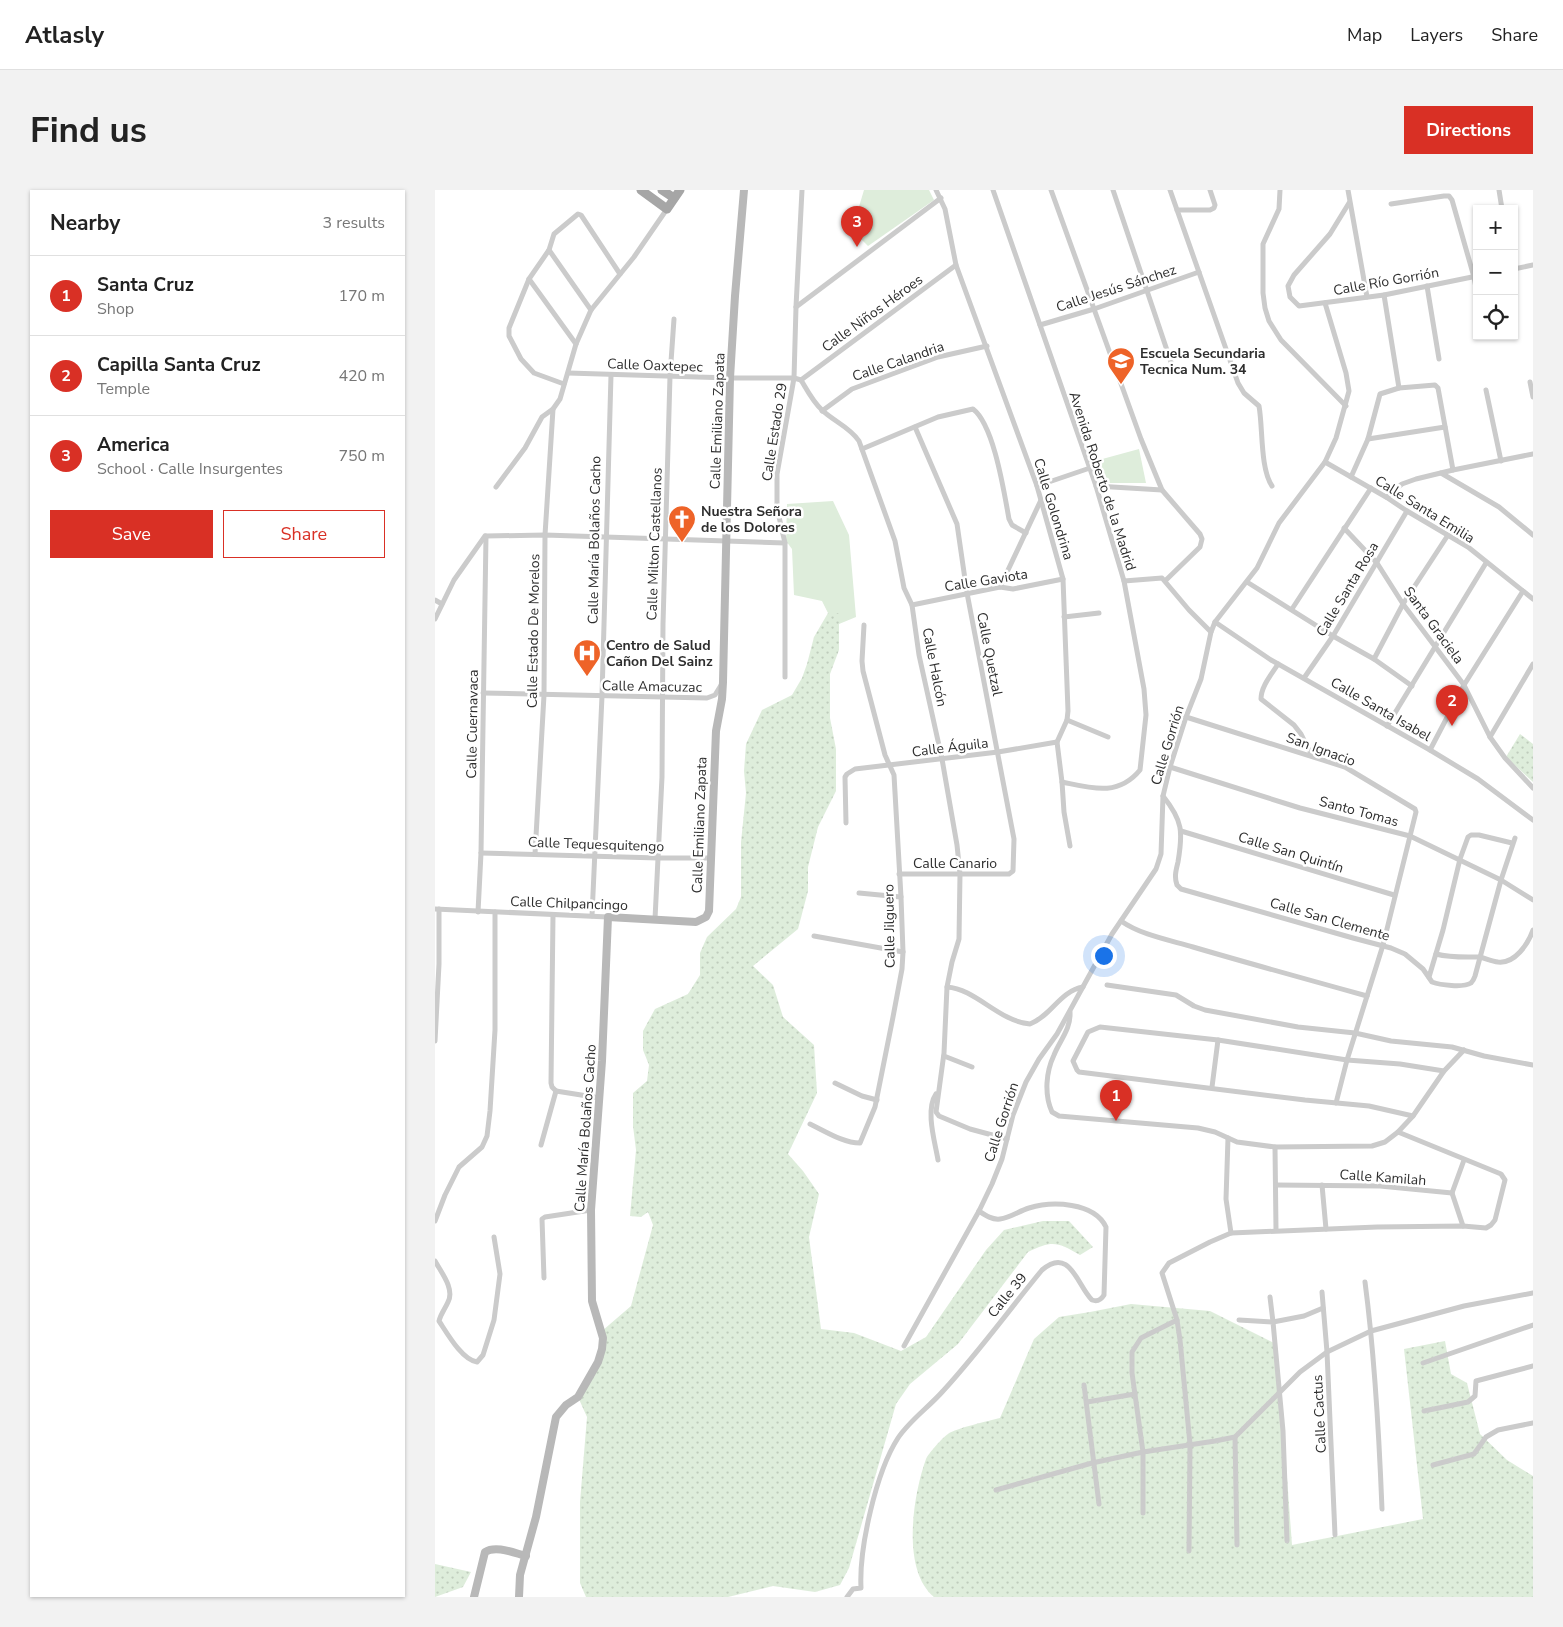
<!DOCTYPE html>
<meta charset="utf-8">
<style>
:root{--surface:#fff;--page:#f2f2f2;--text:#222;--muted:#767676;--line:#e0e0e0;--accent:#d93025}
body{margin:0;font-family:"Nunito Sans",sans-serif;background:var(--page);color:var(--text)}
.controls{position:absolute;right:15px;top:15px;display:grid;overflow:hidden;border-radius:0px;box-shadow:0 1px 4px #0004}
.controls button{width:45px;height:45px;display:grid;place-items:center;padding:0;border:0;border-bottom:1px solid var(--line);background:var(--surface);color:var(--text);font:25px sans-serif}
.you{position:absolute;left:668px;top:765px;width:18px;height:18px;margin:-12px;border:4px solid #fff;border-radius:50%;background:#1a73e8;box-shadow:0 0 0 8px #1a73e833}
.badge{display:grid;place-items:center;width:32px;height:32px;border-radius:50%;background:var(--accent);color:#fff;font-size:16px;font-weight:700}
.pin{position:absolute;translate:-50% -41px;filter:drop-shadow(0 1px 2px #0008)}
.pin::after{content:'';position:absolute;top:26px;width:18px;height:15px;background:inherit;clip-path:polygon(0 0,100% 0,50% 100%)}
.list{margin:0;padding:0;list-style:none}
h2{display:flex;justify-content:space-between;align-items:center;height:65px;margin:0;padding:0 20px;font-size:21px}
h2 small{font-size:16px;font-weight:400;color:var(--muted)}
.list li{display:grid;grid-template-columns:32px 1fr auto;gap:15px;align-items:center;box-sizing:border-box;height:80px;padding:0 20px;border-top:1px solid var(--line)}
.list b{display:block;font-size:19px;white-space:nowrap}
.list p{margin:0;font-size:16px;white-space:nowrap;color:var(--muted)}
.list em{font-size:16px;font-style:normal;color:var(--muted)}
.actions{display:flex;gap:10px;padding:15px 20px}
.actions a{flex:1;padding:11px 0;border:1px solid var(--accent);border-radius:0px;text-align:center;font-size:18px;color:var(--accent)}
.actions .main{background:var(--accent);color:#fff}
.icon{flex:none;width:28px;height:28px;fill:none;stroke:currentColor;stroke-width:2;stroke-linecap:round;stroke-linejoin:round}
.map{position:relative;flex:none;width:1098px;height:1407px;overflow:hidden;border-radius:0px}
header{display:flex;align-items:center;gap:30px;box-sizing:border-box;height:70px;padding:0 25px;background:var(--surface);border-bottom:1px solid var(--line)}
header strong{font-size:24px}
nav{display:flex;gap:28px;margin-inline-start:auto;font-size:18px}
.intro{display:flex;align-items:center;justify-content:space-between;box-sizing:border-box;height:120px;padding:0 30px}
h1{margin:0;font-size:35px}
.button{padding:12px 22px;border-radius:0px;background:var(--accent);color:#fff;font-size:18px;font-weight:700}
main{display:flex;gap:30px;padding:0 30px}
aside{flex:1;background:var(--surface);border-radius:0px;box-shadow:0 1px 4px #0004}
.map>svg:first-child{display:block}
</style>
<header>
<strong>Atlasly</strong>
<nav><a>Map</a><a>Layers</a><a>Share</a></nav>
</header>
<div class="intro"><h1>Find us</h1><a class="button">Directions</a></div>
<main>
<aside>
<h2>Nearby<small>3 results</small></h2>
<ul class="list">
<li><span class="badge">1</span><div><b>Santa Cruz</b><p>Shop</p></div><em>170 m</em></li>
<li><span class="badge">2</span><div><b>Capilla Santa Cruz</b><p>Temple</p></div><em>420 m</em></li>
<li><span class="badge">3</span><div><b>America</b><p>School · Calle Insurgentes</p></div><em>750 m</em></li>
</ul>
<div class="actions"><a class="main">Save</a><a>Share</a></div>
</aside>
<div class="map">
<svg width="1098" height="1407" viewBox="0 0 1098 1407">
<defs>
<pattern id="grass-dots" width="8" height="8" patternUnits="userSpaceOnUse" patternTransform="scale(1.25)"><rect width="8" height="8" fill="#deeddb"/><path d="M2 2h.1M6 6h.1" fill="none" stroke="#bfccbc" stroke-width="1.8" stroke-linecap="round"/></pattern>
</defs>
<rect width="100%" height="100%" fill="#fff"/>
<g fill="url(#grass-dots)">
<path d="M393,423H404V460L395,484V528L401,559V601L383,637L373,677V701L363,739L318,776L338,795L348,827L379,855L382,903L353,964L368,981L384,1004L374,1047L386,1139L419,1143L466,1161L491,1147L551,1060L569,1040L608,1031H634L658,1057L645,1065C622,1052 618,1050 593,1062L523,1154L475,1194L461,1214L414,1378L405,1395L380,1402L338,1396L293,1407H151L145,1393V1312L152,1227L143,1207L163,1172L167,1141L196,1116L218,1035L213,1022L206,1027L195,1026L201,960L198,936V903L212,891L214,875L208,860V841L220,819L253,804L265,785V763L272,747L301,719L306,707V652L311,603L309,581L311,554L327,520L357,505L367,488L372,474L379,447Z"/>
<path d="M1085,544L1098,554V592L1071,567Z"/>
<path d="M696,1114L775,1121L839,1153L844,1178L857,1355L988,1329L969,1159L1010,1151L1016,1184L1032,1193L1045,1244L1072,1270L1098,1286V1407H499C466,1380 478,1305 491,1269C493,1264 508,1247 513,1244C521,1238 554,1231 565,1228L599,1149L624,1127L655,1122Z"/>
<path d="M0,1374L36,1382L28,1397L0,1407Z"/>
</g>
<g fill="#deeddb">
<path d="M429,0H494L499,10L433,56L417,40Z"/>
<path d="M704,259L711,293H666L660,271Z"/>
<path d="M398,311L414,345L421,427L404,434V423H393L387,411L359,405L357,359L351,351L352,314Z"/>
</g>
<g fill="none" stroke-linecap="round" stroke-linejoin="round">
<g stroke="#cbcbcb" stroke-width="5">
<path d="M501,0L510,19L521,75L602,296L628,389L633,521L632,530L622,552L627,592L629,622L635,656"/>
<path d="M558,0L661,296L689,391L709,499L711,525L705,580C683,607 656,598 627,592"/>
<path d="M616,0L706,249L727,300L765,344L767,349L765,357L730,391"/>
<path d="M678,0L739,181"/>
<path d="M735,0L803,193L809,203L824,216C828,238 825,278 837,296"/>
<path d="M845,0L844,19L828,54V103L830,118L834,131L846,150L911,216"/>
<path d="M913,0L932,107"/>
<path d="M1064,0L1067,19"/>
<path d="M914,13L895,44L859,85L853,96L855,107L864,116L949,105L1042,86"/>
<path d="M956,14L1009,6H1014L1017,10L1039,87L1042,103"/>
<path d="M742,20H775L779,18L780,15L775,0"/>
<path d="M114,60L156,120"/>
<path d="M1079,79L1098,75"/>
<path d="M94,89L141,154"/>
<path d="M992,96L1004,169"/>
<path d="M949,105L964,198"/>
<path d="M361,117L506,8"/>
<path d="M605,135L659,119L764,82"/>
<path d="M133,183L295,188H359L366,190"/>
<path d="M366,190C372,200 378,212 387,220C398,231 415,237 424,251L460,351L469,398L477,415L484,465L507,569L522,655L525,684L524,749L517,772L512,797L509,863L501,922L504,926L535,939L572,949"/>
<path d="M366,190L521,75"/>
<path d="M1095,192L1098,207"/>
<path d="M129,194L99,183L86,169L74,146V138L94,89L114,60L119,44L143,24L146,25L185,84"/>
<path d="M1051,200L1066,271"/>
<path d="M387,221L417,199L503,167L552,156"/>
<path d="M933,249L1010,237"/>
<path d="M427,259L503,227L538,219C559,235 569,302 574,329L577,335L591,343"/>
<path d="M890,272L951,307L972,321L1033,357L1098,409"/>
<path d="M1006,283L1064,317L1098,345"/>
<path d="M916,287L933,249L945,204L964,198L1000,195L1003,198L1018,280"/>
<path d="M602,296L655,278"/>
<path d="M661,296L727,300"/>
<path d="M61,297L90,258L107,227L118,219L125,209L141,154L156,120L199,67L232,19"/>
<path d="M951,307L967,294L981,289L1018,280L1098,264"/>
<path d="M909,338L942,373L968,414L1029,495L1055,547L1070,568L1098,598"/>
<path d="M51,346L110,345L350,353"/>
<path d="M689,391L727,388L754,420L776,442"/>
<path d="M812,392L898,446L939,469L977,496"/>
<path d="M565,397L606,310"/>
<path d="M0,410L7,414"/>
<path d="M477,415L565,397L578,399L628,389"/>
<path d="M857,419L936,298"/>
<path d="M629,427L664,423"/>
<path d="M0,429L19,390L50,346"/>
<path d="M780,432L836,470L995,560L1043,589L1098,630"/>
<path d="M939,469L968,414L1013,345"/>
<path d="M843,474C837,484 826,496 826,509L859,535L866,544L877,566"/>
<path d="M350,487V353L342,318V284L359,188L361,117L367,0"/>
<path d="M869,488L898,446L972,321"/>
<path d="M48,503L272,508L280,505L288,492"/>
<path d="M751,527L910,577L980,619L981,622L948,755L912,870L901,913"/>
<path d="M632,530L673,547"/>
<path d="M952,536L1051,373"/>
<path d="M1055,547L1098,474"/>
<path d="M995,560L1029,495L1088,401"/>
<path d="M735,577L865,618L975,646L1066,690L1098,710"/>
<path d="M728,606C748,631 748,642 743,672C741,680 739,687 742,695L746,699L918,748L956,758L970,764L988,779L997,792C1005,795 1028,798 1036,793C1038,791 1039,789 1040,786L1066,690L1080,648"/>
<path d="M411,633L410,587L412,584L420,579L563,562L622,552"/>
<path d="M746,641L959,705"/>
<path d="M46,663L223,668H277"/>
<path d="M100,664L109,505L110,345L118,219"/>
<path d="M464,684H574L578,681L579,649L532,403L522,334L480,237"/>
<path d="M424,703L466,707"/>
<path d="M0,719L173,727"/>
<path d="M43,722L46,663L51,346"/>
<path d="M118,725L116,893L117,897L121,901"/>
<path d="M157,726L167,506L176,185"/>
<path d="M220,729L227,587L228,434L235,186L239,129"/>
<path d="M686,731C706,745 734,750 758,757C816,774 874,790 932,806"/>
<path d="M379,746L468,762"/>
<path d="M1001,764C1016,768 1029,767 1044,767C1050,768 1056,771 1063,772C1080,774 1093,754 1098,740"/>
<path d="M994,787L1008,740L1025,669L1033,647L1036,645H1044L1077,653"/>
<path d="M672,795L741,805L759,816L770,820L863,837L920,843L956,851L1017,857L1049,866L1098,875"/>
<path d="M512,797C541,799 563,831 595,834C616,826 625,801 648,797"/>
<path d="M635,822C636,839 625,850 619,865C611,882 609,904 617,922L624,926L763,938L780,942L802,952L840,957L937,956L950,952L963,942L978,926L1009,881L1029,860"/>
<path d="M0,851L4,774V719"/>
<path d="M509,866L537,877"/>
<path d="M400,893L427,906L442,910"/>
<path d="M777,897L783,850"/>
<path d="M121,901L165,908"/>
<path d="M501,904C490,920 500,952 503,970"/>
<path d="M978,926L934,916L870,910L644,882L642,880L638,871L653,842L665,837L783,850L912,870L965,874L1009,881"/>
<path d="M375,934C390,941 408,953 425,953L440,917L458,827L467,779L468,762L466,707L459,585L450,565L428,481L427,471L429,435"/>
<path d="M793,948L791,1009L796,1043"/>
<path d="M106,955L121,901"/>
<path d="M840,957L841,1040"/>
<path d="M841,995L945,996L1017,1003"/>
<path d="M887,995L891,1039"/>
<path d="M1017,1003L1029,970"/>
<path d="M1017,1003L1028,1036"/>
<path d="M0,1031L10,1005L24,977L47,957L52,946L55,921L60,840V722"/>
<path d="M0,1071C6,1082 20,1099 13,1112C10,1119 6,1123 4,1131C12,1143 27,1170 42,1172L48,1165L59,1130L65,1084L59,1047"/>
<path d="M109,1088L107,1029L110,1027L156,1020"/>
<path d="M930,1092C940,1168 944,1243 947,1319"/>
<path d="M887,1102L892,1162L900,1345"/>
<path d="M835,1107L838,1132L869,1126L888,1118"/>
<path d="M804,1130L838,1132L848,1241L852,1351"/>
<path d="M469,1156L544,1021L557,994L567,969L578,925L591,892L604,869L622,844L677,744L721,679L726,664L728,606L735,577L751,527L766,489L776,442L780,432L822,378L844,333L890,272L901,248L914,201L911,183L890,113"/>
<path d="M988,1173L1098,1135"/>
<path d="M649,1195L664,1314"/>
<path d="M652,1212L700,1204"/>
<path d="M989,1221L1033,1212L1040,1206L1041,1191L1098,1176"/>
<path d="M800,1247L802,1355"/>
<path d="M998,1275L1039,1264L1051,1247L1063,1240L1098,1233"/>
<path d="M561,1300L657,1273L708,1262L780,1251L800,1247L865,1182L892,1162L915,1151L936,1141L1029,1116L1098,1103"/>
<path d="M708,1323V1262L697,1183V1162L706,1148L742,1130"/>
<path d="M754,1361L755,1254L745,1150L742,1130L727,1083L734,1073L775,1052L796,1043L942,1037L1028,1036L1051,1038L1056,1035L1060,1030L1070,990L1066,984L963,942"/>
<path d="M412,1407L418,1399L426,1398C424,1358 441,1282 463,1248C475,1230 494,1217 508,1201C543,1163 574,1120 607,1080C635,1056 642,1095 657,1110C663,1112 666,1110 669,1105L671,1037C659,1012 617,1011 594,1018C584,1021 575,1028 565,1029C557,1030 550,1025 544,1021"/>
</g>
<g stroke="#b8b8b8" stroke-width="8">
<path d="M39,1407L50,1362C61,1355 79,1363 91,1366"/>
<path d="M84,1407L85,1385L101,1327L121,1227L131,1215L143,1207L163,1172L167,1159L168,1148L157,1111L156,1020L167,871L173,727L261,732L271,727L274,721L281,541L287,509L288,492L295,188L300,106L309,0"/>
</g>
<g stroke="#a6a6a6" stroke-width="9">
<path d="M206,0L232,19L245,0"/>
<path d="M227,0L239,8"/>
</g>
</g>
<defs>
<g id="school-pin" transform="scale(1.4375)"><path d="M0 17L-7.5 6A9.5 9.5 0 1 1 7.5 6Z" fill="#ee6328" stroke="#fff"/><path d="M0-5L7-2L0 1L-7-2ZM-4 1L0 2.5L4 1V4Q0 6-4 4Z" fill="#fff"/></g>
<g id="church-pin" transform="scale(1.4375)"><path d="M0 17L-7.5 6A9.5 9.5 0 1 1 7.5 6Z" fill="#ee6328" stroke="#fff"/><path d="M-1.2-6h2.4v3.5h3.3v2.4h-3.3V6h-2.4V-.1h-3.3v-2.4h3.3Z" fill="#fff"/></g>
<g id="hospital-pin" transform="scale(1.4375)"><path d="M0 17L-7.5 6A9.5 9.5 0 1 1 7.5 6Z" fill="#ee6328" stroke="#fff"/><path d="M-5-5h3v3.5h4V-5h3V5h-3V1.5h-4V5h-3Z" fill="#fff"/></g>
</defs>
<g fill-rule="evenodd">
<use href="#school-pin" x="686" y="171"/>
<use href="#church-pin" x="247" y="329"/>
<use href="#hospital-pin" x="152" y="463"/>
</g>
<g text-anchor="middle" stroke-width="5" stroke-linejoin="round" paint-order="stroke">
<g font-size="14" fill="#2e2e2e" stroke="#fff">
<text transform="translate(951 91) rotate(-10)" y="5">Calle Río Gorrión</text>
<text transform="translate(681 98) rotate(-18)" y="5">Calle Jesús Sánchez</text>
<text transform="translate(437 123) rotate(-36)" y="5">Calle Niños Héroes</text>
<text transform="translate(463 171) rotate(-19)" y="5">Calle Calandria</text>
<text transform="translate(220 175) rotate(2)" y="5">Calle Oaxtepec</text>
<text transform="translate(282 231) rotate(-88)" y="5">Calle Emiliano Zapata</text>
<text transform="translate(339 242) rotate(-81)" y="5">Calle Estado 29</text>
<text transform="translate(668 291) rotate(72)" y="5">Avenida Roberto de la Madrid</text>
<text transform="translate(619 319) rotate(73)" y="5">Calle Golondrina</text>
<text transform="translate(990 319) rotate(32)" y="5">Calle Santa Emilia</text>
<text transform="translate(159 350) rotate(-89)" y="5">Calle María Bolaños Cacho</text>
<text transform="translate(219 354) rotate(-88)" y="5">Calle Milton Castellanos</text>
<text transform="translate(551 390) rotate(-9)" y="5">Calle Gaviota</text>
<text transform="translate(912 399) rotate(-59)" y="5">Calle Santa Rosa</text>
<text transform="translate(999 435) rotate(54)" y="5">Santa Graciela</text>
<text transform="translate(98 441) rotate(-89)" y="5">Calle Estado De Morelos</text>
<text transform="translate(555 464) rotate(79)" y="5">Calle Quetzal</text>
<text transform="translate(500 477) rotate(79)" y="5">Calle Halcón</text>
<text transform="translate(217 496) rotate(1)" y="5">Calle Amacuzac</text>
<text transform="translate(946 519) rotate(30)" y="5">Calle Santa Isabel</text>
<text transform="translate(37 534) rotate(-89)" y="5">Calle Cuernavaca</text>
<text transform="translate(732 555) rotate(-73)" y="5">Calle Gorrión</text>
<text transform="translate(515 557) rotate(-7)" y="5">Calle Águila</text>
<text transform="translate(886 559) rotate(20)" y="5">San Ignacio</text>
<text transform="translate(924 621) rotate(15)" y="5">Santo Tomas</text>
<text transform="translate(264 635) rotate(-88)" y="5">Calle Emiliano Zapata</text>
<text transform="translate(161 654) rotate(2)" y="5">Calle Tequesquitengo</text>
<text transform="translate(856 662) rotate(17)" y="5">Calle San Quintín</text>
<text x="520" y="678">Calle Canario</text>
<text transform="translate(134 713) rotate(2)" y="5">Calle Chilpancingo</text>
<text transform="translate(895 729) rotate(16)" y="5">Calle San Clemente</text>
<text transform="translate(454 736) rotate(-91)" y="5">Calle Jilguero</text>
<text transform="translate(566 932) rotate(-72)" y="5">Calle Gorrión</text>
<text transform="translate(150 938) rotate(-86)" y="5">Calle María Bolaños Cacho</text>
<text transform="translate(948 987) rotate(4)" y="5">Calle Kamilah</text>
<text transform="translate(572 1105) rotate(-51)" y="5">Calle 39</text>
<text transform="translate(884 1224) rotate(-93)" y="5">Calle Cactus</text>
</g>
<g font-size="14" font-weight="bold" fill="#2e2e2e" stroke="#fff" text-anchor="start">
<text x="705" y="168">Escuela Secundaria<tspan x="705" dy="16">Tecnica Num. 34</tspan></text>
<text x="266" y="326">Nuestra Señora<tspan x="266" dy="16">de los Dolores</tspan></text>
<text x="171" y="460">Centro de Salud<tspan x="171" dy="16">Cañon Del Sainz</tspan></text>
</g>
</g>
</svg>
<div class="controls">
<button>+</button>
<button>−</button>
<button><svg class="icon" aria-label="locate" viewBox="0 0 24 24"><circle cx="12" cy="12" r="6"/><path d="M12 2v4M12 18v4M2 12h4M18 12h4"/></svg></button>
</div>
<div class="you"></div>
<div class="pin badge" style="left:681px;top:931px">1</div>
<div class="pin badge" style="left:1017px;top:536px">2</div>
<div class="pin badge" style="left:422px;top:57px">3</div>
</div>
</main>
